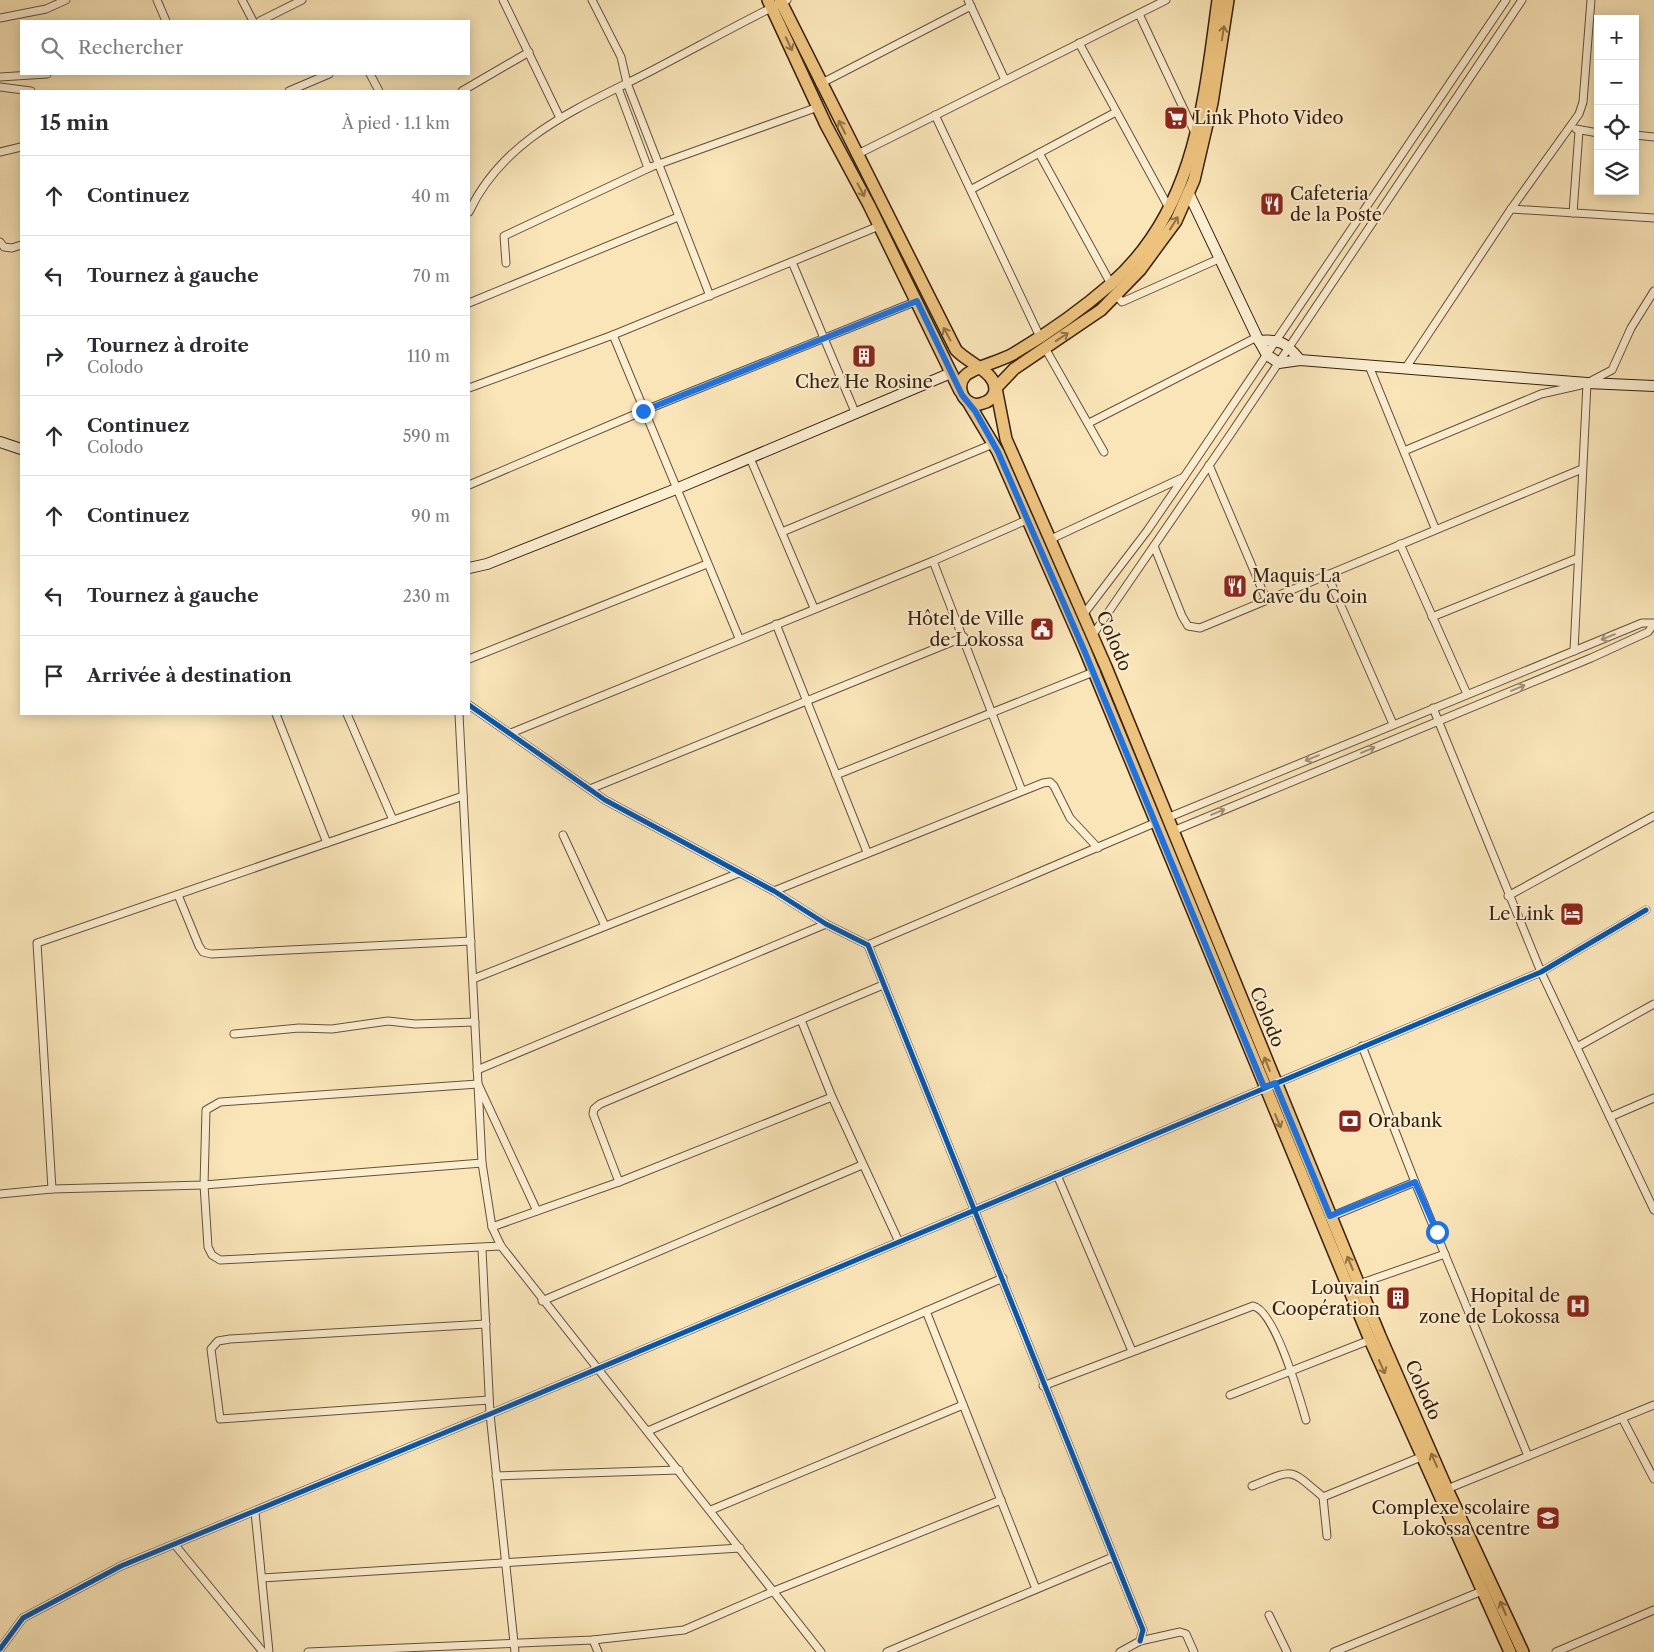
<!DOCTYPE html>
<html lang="fr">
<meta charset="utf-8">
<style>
:root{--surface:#fff;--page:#f7f7f7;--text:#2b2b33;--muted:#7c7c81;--line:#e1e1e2}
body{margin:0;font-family:"Libre Caslon Text",serif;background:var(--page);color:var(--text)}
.controls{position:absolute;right:15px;top:15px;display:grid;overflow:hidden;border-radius:0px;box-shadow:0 2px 12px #0003}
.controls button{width:45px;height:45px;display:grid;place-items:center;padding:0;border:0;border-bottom:1px solid var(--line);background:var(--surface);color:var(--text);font:25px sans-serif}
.stop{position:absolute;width:15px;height:15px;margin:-11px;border:4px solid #1a73e8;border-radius:50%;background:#fff}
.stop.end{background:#1a73e8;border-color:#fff;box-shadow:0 1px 5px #0008}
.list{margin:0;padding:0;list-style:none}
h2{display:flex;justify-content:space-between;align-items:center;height:65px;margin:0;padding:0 20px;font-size:21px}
h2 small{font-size:16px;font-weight:400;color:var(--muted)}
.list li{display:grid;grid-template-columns:32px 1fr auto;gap:15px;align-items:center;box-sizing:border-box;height:80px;padding:0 20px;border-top:1px solid var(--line)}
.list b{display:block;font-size:19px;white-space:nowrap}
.list p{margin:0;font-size:16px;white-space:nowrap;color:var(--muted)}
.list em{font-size:16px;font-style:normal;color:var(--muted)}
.icon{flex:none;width:28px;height:28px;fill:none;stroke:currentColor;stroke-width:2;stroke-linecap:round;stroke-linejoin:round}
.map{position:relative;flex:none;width:1654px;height:1652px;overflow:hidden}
.search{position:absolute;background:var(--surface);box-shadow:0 2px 12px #0003;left:20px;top:20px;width:450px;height:55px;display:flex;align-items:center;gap:12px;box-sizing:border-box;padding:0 18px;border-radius:0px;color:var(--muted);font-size:19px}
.panel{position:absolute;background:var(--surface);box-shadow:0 2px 12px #0003;left:20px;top:90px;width:450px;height:625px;border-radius:0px}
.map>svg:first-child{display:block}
</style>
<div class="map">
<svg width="1654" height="1652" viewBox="0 0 1654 1652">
<rect width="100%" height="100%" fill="#f9e5b8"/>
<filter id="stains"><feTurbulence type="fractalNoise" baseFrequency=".004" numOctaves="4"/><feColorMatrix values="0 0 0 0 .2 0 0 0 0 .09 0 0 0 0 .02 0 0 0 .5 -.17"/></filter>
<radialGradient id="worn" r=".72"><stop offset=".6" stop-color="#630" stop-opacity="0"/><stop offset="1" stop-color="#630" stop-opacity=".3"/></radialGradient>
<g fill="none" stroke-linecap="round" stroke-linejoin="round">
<g stroke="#675138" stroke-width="9">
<g id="street">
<path d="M157,0L166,21"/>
<path d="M242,0L253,21"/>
<path d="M503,0L560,118"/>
<path d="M592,0L621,57L627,83L710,296"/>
<path d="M968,0L1005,80"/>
<path d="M1139,14L1195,133"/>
<path d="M0,18L46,9L66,0"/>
<path d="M260,21L302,0"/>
<path d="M1079,43L1169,208"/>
<path d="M370,74L379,91"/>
<path d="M0,77L47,74"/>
<path d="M820,84L971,6"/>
<path d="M0,87L31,91"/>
<path d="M618,88L648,168L818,107"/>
<path d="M289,91L329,74"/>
<path d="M462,91L529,52"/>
<path d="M935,115L1040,337"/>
<path d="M1576,129L1598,133"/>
<path d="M1635,135L1654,137"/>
<path d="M0,152L21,147"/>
<path d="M1039,153L1111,284"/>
<path d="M856,155L1166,0"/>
<path d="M972,189L1116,112"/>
<path d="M1511,209L1654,218"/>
<path d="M469,212C505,135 584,106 655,69C699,46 742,22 787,0"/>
<path d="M1573,213L1579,131"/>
<path d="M0,242L4,247L12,248L21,245"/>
<path d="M792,262L855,412"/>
<path d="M506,263L504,236L651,167"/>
<path d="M1116,295L1122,302L1221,258"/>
<path d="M469,303L678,217"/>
<path d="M613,335L739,638"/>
<path d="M1045,348L1104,452"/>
<path d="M1369,366L1435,528"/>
<path d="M1405,369L1511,209L1579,114L1583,102L1591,0"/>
<path d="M469,388L613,335L879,226"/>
<path d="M1089,423L1257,337"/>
<path d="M1404,451L1541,394L1581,385"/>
<path d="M750,458L814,608"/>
<path d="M1209,465L1266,599"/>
<path d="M469,485L643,411L917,301"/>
<path d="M782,532L993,444"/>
<path d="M1051,539L1184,477"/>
<path d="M1400,544L1467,694"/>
<path d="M1154,546L1182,616L1188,626L1200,628L1582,469"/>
<path d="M933,561L1022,791"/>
<path d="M1327,574L1393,724"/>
<path d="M1083,615L1147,531L1184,477L1506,0"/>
<path d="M1432,617L1578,558"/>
<path d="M776,624L867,852"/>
<path d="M1092,636L1230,435L1522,0"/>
<path d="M1574,651L1587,383L1612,370L1631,328L1654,291"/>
<path d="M469,659L707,564"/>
<path d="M469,705L605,800L774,891L826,924L868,945L1143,1630L1140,1641"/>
<path d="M1433,708L1541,972L1654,1210"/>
<path d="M276,714L327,843"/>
<path d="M347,714L393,820"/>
<path d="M459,714L482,1163L492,1227L501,1246L821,1652"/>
<path d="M511,733L933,561L1029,519"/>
<path d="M836,775L1096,671"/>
<path d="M590,789L964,637"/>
<path d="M1167,818L1642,623H1654"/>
<path d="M1173,831L1591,658L1648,632L1654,624"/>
<path d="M563,835L605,926"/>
<path d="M774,891L1043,783L1050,782L1054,786L1070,818L1098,848"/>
<path d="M178,895L199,946L203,952L211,954L471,941"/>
<path d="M1508,896L1654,816"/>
<path d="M868,945L1157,822"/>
<path d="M473,979L739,873"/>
<path d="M801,1020L832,1097L899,1242"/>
<path d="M234,1034L299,1028L332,1029L388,1021L415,1024L475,1022"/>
<path d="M1362,1046L1415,1182L1528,1456"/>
<path d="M1577,1047L1654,1004"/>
<path d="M477,1070L826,924"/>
<path d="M1610,1117L1654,1098"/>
<path d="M1057,1175L1132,1351"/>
<path d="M619,1182L593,1114L594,1109L600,1104L883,985"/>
<path d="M52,1189L37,943L463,796"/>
<path d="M0,1194L52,1189L204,1185L482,1163"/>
<path d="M1330,1217L1415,1182"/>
<path d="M492,1227L619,1182L832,1097"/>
<path d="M501,1246L220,1260L212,1255L208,1247L204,1185L206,1110L220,1102L478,1084L537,1211"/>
<path d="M482,1249L490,1414L515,1652"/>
<path d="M1359,1284L1445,1254"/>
<path d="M542,1301L862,1165"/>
<path d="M926,1311L1036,1589"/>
<path d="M486,1324L230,1339L218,1341L211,1349L220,1419L489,1400"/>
<path d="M1043,1386L1253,1306C1275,1310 1300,1399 1306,1420"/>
<path d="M1230,1395L1370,1340"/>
<path d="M1622,1418L1654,1479"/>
<path d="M648,1431L1003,1278"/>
<path d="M496,1476L679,1470"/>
<path d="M1252,1486C1295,1469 1288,1467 1323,1497"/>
<path d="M1447,1489L1654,1405"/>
<path d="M711,1510L963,1405"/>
<path d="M255,1512L269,1652"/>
<path d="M1327,1536L1323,1497L1421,1457"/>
<path d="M175,1545L263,1652"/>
<path d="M262,1578L740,1548"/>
<path d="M1269,1615L1287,1652"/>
<path d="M593,1640L598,1652"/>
<path d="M0,1649L23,1618L121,1566L490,1414L1541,972L1646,910"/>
<path d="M308,1652L593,1640L684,1630L774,1591L1001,1500"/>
<path d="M887,1652L1113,1557"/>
<path d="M1120,1652L1140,1641L1180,1632L1186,1634L1194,1652"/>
<path d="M1334,1652L1482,1591"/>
<path d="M1556,1652L1654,1610"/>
</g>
</g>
<g stroke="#36200e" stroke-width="12">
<g id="secondary">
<path d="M1189,194L1257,337L1267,355L1279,363L1300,360L1587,383L1654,386"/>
<path d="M1259,341C1281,339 1286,343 1300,360"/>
<path d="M0,442L21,449"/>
<path d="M469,568L487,564L676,489L951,373"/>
</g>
</g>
<g stroke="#36200e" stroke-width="14">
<g id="primary">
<path d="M768,0L826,125L869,205L960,391"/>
<path d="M780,0L956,350C969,364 1001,374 994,394C992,398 988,402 983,403C978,405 973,405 969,402C960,397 958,383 965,376C972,368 1001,361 1013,354C1047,334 1081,310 1111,284C1195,210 1204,103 1218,0"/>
<path d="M1228,0L1212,103L1194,180L1176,221L1140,270L1101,310L1014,369L996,388L1006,439L1106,667L1380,1336L1447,1489L1523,1652"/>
<path d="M968,402L998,452L1085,650L1370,1340L1510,1652"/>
</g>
</g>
<use href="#street" stroke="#fbeed1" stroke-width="7"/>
<use href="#secondary" stroke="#fbeed1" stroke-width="10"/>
<use href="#primary" stroke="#ecc27c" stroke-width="11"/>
<g stroke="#fbeed1" stroke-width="8">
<g id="cycleway">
<path d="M469,705L605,800L774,891L826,924L868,945L1143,1630L1140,1641"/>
<path d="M0,1649L23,1618L121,1566L490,1414L1541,972L1646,910"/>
</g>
</g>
<use href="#cycleway" stroke="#0057b8" stroke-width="5"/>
</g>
<defs><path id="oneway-shaft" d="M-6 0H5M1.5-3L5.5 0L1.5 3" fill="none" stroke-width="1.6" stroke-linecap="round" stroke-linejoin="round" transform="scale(1.25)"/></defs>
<g stroke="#917145">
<use href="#oneway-shaft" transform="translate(1223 33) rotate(-81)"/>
<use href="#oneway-shaft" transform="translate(789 44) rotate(65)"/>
<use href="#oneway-shaft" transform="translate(842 127) rotate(-117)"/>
<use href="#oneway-shaft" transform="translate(861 190) rotate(62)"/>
<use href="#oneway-shaft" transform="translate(1174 223) rotate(-58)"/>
<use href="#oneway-shaft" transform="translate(947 334) rotate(-118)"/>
<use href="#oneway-shaft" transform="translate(1062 337) rotate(-34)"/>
<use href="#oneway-shaft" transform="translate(1267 1064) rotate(-112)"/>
<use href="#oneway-shaft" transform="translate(1278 1121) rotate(67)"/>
<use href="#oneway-shaft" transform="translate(1350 1263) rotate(-113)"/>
<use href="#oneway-shaft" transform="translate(1382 1367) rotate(66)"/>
<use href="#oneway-shaft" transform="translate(1434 1460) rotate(-114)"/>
<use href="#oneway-shaft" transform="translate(1503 1608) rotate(-113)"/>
</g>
<g stroke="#a29179">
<use href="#oneway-shaft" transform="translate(1608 637) rotate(158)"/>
<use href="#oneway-shaft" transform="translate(1518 688) rotate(-23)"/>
<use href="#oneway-shaft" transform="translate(1368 750) rotate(-23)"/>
<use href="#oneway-shaft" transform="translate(1312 758) rotate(158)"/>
<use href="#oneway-shaft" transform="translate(1218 812) rotate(-22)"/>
</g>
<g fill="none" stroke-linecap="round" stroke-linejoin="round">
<path stroke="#1a73e8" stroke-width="6" d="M643,411L917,301L962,395L975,411L998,452L1084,650L1264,1087L1275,1083L1330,1216L1415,1182L1437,1232"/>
</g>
<defs>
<g id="supermarket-square" transform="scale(1.25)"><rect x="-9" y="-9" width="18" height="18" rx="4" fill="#8f2418" stroke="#fbeed1"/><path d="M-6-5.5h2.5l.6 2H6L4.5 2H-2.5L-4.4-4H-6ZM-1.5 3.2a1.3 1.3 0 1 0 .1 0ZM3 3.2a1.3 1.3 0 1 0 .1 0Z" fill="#fff"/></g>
<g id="restaurant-square" transform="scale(1.25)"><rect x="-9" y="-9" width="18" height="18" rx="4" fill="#8f2418" stroke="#fbeed1"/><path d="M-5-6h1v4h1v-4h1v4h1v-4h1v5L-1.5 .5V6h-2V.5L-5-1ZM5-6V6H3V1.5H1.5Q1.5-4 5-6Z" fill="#fff"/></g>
<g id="building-square" transform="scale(1.25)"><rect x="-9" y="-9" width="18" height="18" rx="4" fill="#8f2418" stroke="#fbeed1"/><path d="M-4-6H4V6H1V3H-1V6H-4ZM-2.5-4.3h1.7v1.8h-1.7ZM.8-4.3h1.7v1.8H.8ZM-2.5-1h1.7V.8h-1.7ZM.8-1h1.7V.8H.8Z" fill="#fff"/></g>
<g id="civic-square" transform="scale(1.25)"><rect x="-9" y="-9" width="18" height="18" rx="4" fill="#8f2418" stroke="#fbeed1"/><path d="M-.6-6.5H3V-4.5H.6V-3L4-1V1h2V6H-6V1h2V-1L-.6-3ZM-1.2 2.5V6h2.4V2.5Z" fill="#fff"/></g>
<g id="hotel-square" transform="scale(1.25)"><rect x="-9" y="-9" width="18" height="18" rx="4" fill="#8f2418" stroke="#fbeed1"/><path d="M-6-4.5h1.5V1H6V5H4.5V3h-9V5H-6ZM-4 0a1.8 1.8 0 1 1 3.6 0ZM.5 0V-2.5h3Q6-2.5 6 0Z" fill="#fff"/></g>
<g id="bank-square" transform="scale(1.25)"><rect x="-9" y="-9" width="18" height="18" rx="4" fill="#8f2418" stroke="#fbeed1"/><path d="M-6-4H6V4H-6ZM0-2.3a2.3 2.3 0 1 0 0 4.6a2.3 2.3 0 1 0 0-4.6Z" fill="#fff"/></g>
<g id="hospital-square" transform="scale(1.25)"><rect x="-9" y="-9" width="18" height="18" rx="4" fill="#8f2418" stroke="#fbeed1"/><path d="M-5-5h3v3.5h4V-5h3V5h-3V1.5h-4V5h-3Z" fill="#fff"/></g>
<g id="school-square" transform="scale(1.25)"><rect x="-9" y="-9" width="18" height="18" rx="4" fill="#8f2418" stroke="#fbeed1"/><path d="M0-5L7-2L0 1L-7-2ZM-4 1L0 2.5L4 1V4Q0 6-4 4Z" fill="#fff"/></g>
</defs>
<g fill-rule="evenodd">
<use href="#supermarket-square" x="1176" y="118"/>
<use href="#restaurant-square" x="1272" y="204"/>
<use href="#building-square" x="864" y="356"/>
<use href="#restaurant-square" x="1235" y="586"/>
<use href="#civic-square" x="1042" y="629"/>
<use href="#hotel-square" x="1572" y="914"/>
<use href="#bank-square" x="1350" y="1121"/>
<use href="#building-square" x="1398" y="1298"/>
<use href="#hospital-square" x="1578" y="1306"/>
<use href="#school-square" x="1548" y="1518"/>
</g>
<g text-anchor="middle" stroke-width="4" stroke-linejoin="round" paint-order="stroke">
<g font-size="18" fill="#36200e" stroke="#fbeed1" text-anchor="end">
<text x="1194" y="124" text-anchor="start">Link Photo Video</text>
<text x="1290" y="200" text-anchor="start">Cafeteria<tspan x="1290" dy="21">de la Poste</tspan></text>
<text x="864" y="388" text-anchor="middle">Chez He Rosine</text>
<text x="1252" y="582" text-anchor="start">Maquis La<tspan x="1252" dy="21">Cave du Coin</tspan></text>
<text x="1024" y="625">Hôtel de Ville<tspan x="1024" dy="21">de Lokossa</tspan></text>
<text x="1554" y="920">Le Link</text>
<text x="1368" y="1127" text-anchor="start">Orabank</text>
<text x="1380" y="1294">Louvain<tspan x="1380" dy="21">Coopération</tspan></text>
<text x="1560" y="1302">Hopital de<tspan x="1560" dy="21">zone de Lokossa</tspan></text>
<text x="1530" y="1514">Complexe scolaire<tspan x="1530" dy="21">Lokossa centre</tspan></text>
</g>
<g font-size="18" fill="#36200e" stroke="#fbeed1">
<text transform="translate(1114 641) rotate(67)" y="6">Colodo</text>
<text transform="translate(1267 1017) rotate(68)" y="6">Colodo</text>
<text transform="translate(1423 1390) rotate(66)" y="6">Colodo</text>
</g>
</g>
<rect width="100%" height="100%" filter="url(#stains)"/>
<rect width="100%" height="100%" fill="url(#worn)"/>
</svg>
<div class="controls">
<button>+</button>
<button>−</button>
<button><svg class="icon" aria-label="locate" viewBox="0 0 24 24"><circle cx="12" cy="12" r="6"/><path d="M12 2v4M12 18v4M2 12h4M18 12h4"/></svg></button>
<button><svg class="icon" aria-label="layers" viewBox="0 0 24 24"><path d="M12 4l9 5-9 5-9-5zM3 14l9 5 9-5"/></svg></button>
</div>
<div class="stop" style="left:1437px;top:1232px"></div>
<div class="stop end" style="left:643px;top:411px"></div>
<div class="search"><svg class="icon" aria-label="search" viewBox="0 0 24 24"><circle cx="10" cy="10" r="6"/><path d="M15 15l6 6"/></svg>Rechercher</div>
<section class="panel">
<h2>15 min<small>À pied · 1.1 km</small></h2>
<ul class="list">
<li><svg class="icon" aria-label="ahead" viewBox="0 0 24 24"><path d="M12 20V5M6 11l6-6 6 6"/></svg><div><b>Continuez</b></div><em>40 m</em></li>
<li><svg class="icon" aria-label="left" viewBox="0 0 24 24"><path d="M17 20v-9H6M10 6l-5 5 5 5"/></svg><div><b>Tournez à gauche</b></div><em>70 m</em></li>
<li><svg class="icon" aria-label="right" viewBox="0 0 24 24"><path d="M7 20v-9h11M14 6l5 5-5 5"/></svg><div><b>Tournez à droite</b><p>Colodo</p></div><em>110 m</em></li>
<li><svg class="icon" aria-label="ahead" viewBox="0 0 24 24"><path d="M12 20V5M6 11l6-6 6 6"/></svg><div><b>Continuez</b><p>Colodo</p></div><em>590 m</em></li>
<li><svg class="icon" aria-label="ahead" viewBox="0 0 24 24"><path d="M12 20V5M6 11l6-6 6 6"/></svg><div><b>Continuez</b></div><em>90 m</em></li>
<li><svg class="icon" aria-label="left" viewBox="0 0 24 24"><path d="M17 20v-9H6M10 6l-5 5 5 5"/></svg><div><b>Tournez à gauche</b></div><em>230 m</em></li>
<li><svg class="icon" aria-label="arrive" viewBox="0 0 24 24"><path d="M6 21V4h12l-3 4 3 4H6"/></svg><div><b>Arrivée à destination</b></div></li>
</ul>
</section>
</div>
